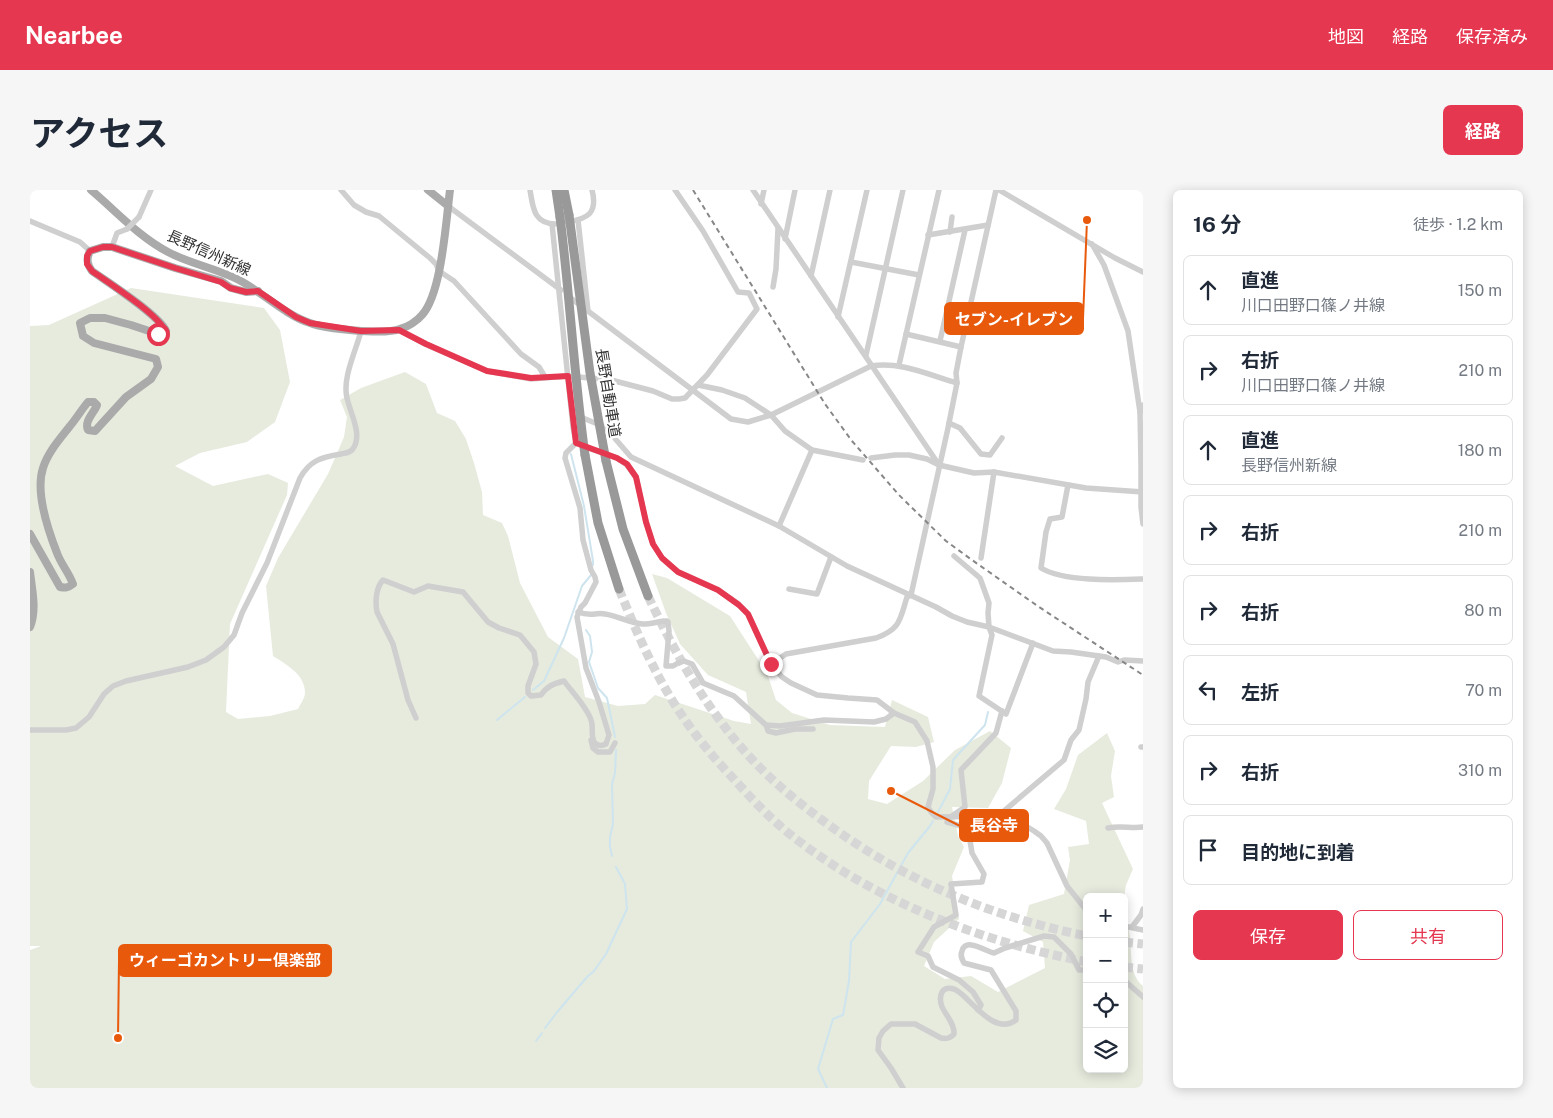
<!DOCTYPE html>
<html lang="ja">
<meta charset="utf-8">
<style>
:root{--surface:#fff;--page:#f6f6f7;--text:#1f2937;--muted:#747a83;--line:#e0e1e3;--accent:#e63751}
body{margin:0;font-family:"Public Sans","Noto Sans JP",sans-serif;background:var(--page);color:var(--text)}
.controls{position:absolute;right:15px;bottom:15px;display:grid;overflow:hidden;border-radius:8px;box-shadow:0 2px 12px #0003}
.controls button{width:45px;height:45px;display:grid;place-items:center;padding:0;border:0;border-bottom:1px solid var(--line);background:var(--surface);color:var(--text);font:25px sans-serif}
.stop{position:absolute;width:15px;height:15px;margin:-11px;border:4px solid #e63751;border-radius:50%;background:#fff}
.stop.end{background:#e63751;border-color:#fff;box-shadow:0 1px 5px #0008}
.list{margin:0;padding:0;list-style:none}
h2{display:flex;justify-content:space-between;align-items:center;height:65px;margin:0;padding:0 20px;font-size:21px}
h2 small{font-size:16px;font-weight:400;color:var(--muted)}
.list li{display:grid;grid-template-columns:32px 1fr auto;gap:15px;align-items:center;box-sizing:border-box;height:70px;margin:0 10px 10px;padding:0 10px;border:1px solid var(--line);border-radius:8px}
.list b{display:block;font-size:19px;white-space:nowrap}
.list p{margin:0;font-size:16px;white-space:nowrap;color:var(--muted)}
.list em{font-size:16px;font-style:normal;color:var(--muted)}
.actions{display:flex;gap:10px;padding:15px 20px}
.actions a{flex:1;padding:11px 0;border:1px solid var(--accent);border-radius:8px;text-align:center;font-size:18px;color:var(--accent)}
.actions .main{background:var(--accent);color:#fff}
.icon{flex:none;width:28px;height:28px;fill:none;stroke:currentColor;stroke-width:2;stroke-linecap:round;stroke-linejoin:round}
.map{position:relative;flex:none;width:1113px;height:898px;overflow:hidden;border-radius:8px}
header{display:flex;align-items:center;gap:30px;box-sizing:border-box;height:70px;padding:0 25px;background:var(--accent);color:#fff}
header strong{font-size:24px}
nav{display:flex;gap:28px;margin-inline-start:auto;font-size:18px}
.intro{display:flex;align-items:center;justify-content:space-between;box-sizing:border-box;height:120px;padding:0 30px}
h1{margin:0;font-size:35px}
.button{padding:12px 22px;border-radius:8px;background:var(--accent);color:#fff;font-size:18px;font-weight:700}
main{display:flex;gap:30px;padding:0 30px}
aside{flex:1;background:var(--surface);border-radius:8px;box-shadow:0 2px 12px #0003}
.map>svg:first-child{display:block}
</style>
<header>
<strong>Nearbee</strong>
<nav><a>地図</a><a>経路</a><a>保存済み</a></nav>
</header>
<div class="intro"><h1>アクセス</h1><a class="button">経路</a></div>
<main>
<div class="map">
<svg width="1113" height="898" viewBox="0 0 1113 898">
<rect width="100%" height="100%" fill="#fff"/>
<path fill="#e6ebde" d="M101,98L234,118L250,140L260,192L245,232L217,252L170,263L145,276L183,296L238,284L258,293L257,305L200,434L196,522L208,529L240,526L268,519C270,515 274,509 275,504C276,485 257,475 243,466L236,396L248,368L298,284L314,247L317,227L310,210L331,198L375,182L396,194L407,223L425,231L436,249L444,273L452,302L453,325L472,333L478,346L490,393L518,447L548,469L555,507L588,516L615,514L625,505L704,531L721,534L716,502L678,485L650,454L636,423L622,384L637,388L700,426L737,483L746,510L762,523L800,535L855,537L862,510L898,527L904,552L886,557L861,556L839,591L838,609L857,614L893,591L925,560L960,541L981,558L972,593L958,618L922,617L928,646L934,657L922,686L929,729L904,752L894,776L915,789L941,786L968,802L1015,778L1013,752L993,741L999,715L1034,704L1040,670L1038,657L1059,654L1056,631L1024,619L1036,599L1048,565L1077,543L1085,561L1081,586L1084,607L1072,613L1103,679L1096,695L1094,707H1057V879H1094V716C1096,727 1099,737 1100,748C1102,764 1099,785 1113,796V898H0V760L11,756H0V136L19,135Z"/>
<g fill="none" stroke-linecap="round" stroke-linejoin="round">
<g stroke="#cee4ee" stroke-width="2">
<path d="M541,264L554,316L563,371V375"/>
<path d="M556,440L560,446L562,462L559,472L568,498L577,508L585,547"/>
<path d="M503,500L514,491L534,448L552,396L561,385"/>
<path d="M467,530L495,507"/>
<path d="M908,622L920,599L923,570L955,535L958,522"/>
<path d="M582,666L580,656V647L583,634L582,594L585,583L586,560"/>
<path d="M515,838L528,821L557,787L564,781L576,764L597,719L595,694L586,677"/>
<path d="M506,851L512,843"/>
<path d="M797,898L788,879L803,829L813,825L819,791L821,752L850,714L878,663L900,636L903,631"/>
</g>
<g stroke="#d6d6d6" stroke-width="9" stroke-dasharray="9 4.5" stroke-linecap="butt">
<path d="M589,399C606,441 624,483 649,521C664,544 682,566 701,586C721,608 742,631 766,649C851,714 953,752 1057,772"/>
<path d="M618,406C639,450 662,494 692,533C719,571 755,603 792,630C873,690 958,726 1057,746"/>
<path d="M1094,752L1113,754"/>
<path d="M1094,777L1113,779"/>
</g>
<g stroke="#cfcfcf" stroke-width="5.5">
<path d="M311,0L324,15L336,22L349,26L400,68L406,74L409,81L424,91L491,164L509,177L515,187"/>
<path d="M500,0C503,17 503,33 525,34"/>
<path d="M723,0L909,275"/>
<path d="M969,0L1085,68L1113,82"/>
<path d="M731,14L734,0"/>
<path d="M418,16L531,100"/>
<path d="M109,27L121,0"/>
<path d="M548,30L558,121"/>
<path d="M0,31L50,52L60,61"/>
<path d="M537,32C558,29 568,23 562,0"/>
<path d="M920,42L922,27"/>
<path d="M898,45L958,35"/>
<path d="M755,49L765,0"/>
<path d="M1062,54L1074,75L1098,141L1110,222L1111,274V317L1113,334"/>
<path d="M82,57L87,43L97,39"/>
<path d="M821,72L889,85"/>
<path d="M781,86L800,0"/>
<path d="M743,97L746,79L748,39"/>
<path d="M538,106L701,229L718,232L741,225L841,176C870,171 899,185 927,193"/>
<path d="M808,127L837,0"/>
<path d="M369,140L395,154L457,181L501,189L538,186L581,190L623,201L642,209H649L655,208L677,185L727,119L719,103L708,102L673,41L645,0"/>
<path d="M876,144L931,157"/>
<path d="M910,151L935,40"/>
<path d="M836,165L873,0"/>
<path d="M869,175L909,0"/>
<path d="M668,195L692,200L715,208L741,225L755,241L782,260L833,270"/>
<path d="M1110,222L1112,220L1113,215"/>
<path d="M548,226L575,237L601,267L749,336L817,376L906,417L922,426L937,432L959,437L1023,461L1041,462L1076,467L1088,472L1094,470L1113,471"/>
<path d="M919,233L930,238L951,264L960,265L972,248"/>
<path d="M552,256L587,268L597,275L606,287L616,332L623,354L632,368L648,382L688,400L707,413L718,424L741,474L752,487L761,493L787,505L818,508L847,510L864,523L885,532L897,551L903,577V599L898,617L901,622L906,627L968,626L991,633L1004,641L1011,646L1017,653L1037,696L1057,721"/>
<path d="M841,268L865,265H879L897,269L909,275L944,283L964,282L1056,298L1113,302"/>
<path d="M1038,295L1032,327L1020,329L1016,342L1011,378C1034,392 1085,390 1113,389"/>
<path d="M749,336L782,260"/>
<path d="M924,366L950,388L959,413L958,423L959,437L962,445L949,506L976,524L1003,453"/>
<path d="M951,368L964,282"/>
<path d="M759,399L787,404L801,367"/>
<path d="M881,405L918,238L927,193L926,183L931,157L966,0"/>
<path d="M548,422C562,427 565,422 575,424C588,426 600,433 613,434C622,434 629,431 637,431L638,432L639,441L636,476H643L648,473L654,471L662,474L673,493L704,506L736,535L750,536L794,530L844,532L856,529L864,523"/>
<path d="M741,474L756,464L846,448C871,439 870,429 877,407L881,405"/>
<path d="M386,528L378,510L363,454L347,422C345,412 346,397 353,390L384,402L398,396L433,402L458,432L469,438L490,445L504,462L506,474L498,496V503L501,506L511,505C517,496 523,494 534,491C542,502 557,517 561,530C564,537 560,548 565,553C568,556 572,556 576,554L579,545L569,512L556,478L547,427L551,417L555,413L566,392L565,387L561,380L553,350L550,318L535,268L536,263L546,253L543,237L522,34"/>
<path d="M736,535L738,541L746,543L765,539H783"/>
<path d="M0,540H36L46,538L59,527L74,504L83,496L96,491L158,477L176,470L194,457L204,445L212,423L237,373L270,288C280,270 292,267 311,264C315,263 319,263 322,260C334,246 320,223 317,208C312,188 326,161 331,141"/>
<path d="M563,549L561,550L563,558L568,562H580L585,553"/>
<path d="M1111,557H1113"/>
<path d="M968,626L1034,570L1041,550L1049,540L1056,509L1058,492L1069,466"/>
<path d="M1078,638C1092,635 1101,639 1113,637"/>
<path d="M1057,729L1056,731L1057,736"/>
<path d="M1094,736L1113,740"/>
<path d="M1102,737L1111,725L1113,719"/>
<path d="M1094,790L1113,807"/>
<path d="M948,820L951,815L943,802L929,790L903,777L898,766L888,762L904,737L926,725L921,694L952,692L954,684L942,663L938,638L917,632L919,628L935,617L931,580L966,543L972,521"/>
<path d="M873,898L861,878L848,860L849,848L853,841L861,834H885L911,848C916,849 920,849 924,844C925,829 907,820 911,805C913,796 923,797 929,802C943,812 965,846 986,830V821L961,780L934,773C932,769 930,766 932,761C936,747 955,761 964,763L975,758L1014,746L1024,747L1041,764L1049,780H1057"/>
</g>
<g stroke="#aaa" stroke-width="8">
<path d="M61,0C86,21 109,47 138,62C160,74 186,78 209,90C232,102 255,125 280,133C296,139 354,145 370,139C378,137 387,131 392,125C412,103 416,30 420,0"/>
<path d="M398,0L418,16"/>
<path d="M0,344L30,397C35,398 38,398 43,394C39,383 31,374 27,363C18,340 5,302 13,278C18,262 30,249 40,236C46,229 52,219 58,212H64L67,215C64,223 54,231 58,240L65,241L96,207L121,189L128,177L126,169L64,153L53,146L50,133L60,128H75L101,135L128,144L136,141C129,125 79,93 62,81C57,74 56,69 60,61L73,57H82L145,78L191,91L201,98L216,102L228,101"/>
<path d="M0,382C2,400 7,420 0,437"/>
</g>
<g stroke="#999" stroke-width="9">
<path d="M526,0L530,27"/>
<path d="M534,0L539,25"/>
<path d="M555,265L568,333L589,399"/>
<path d="M576,271L593,339L618,406"/>
</g>
<path stroke="#878787" stroke-width="2" stroke-dasharray="5 4" stroke-linecap="butt" d="M663,0L795,214L822,251L869,305L916,351L942,370L1009,417L1113,485"/>
<path stroke="#cfcfcf" stroke-width="5.5" d="M97,39L109,27"/>
<g stroke="#999" stroke-width="9">
<path d="M539,25L560,183L576,271"/>
<path d="M530,27C540,106 544,186 555,265"/>
</g>
</g>
<g fill="none" stroke-linecap="round" stroke-linejoin="round">
<path stroke="#e63751" stroke-width="6" d="M128,144L136,142C128,124 79,93 62,81L57,74V66L60,61L73,57H82L145,78L191,92L200,98L216,102L228,101L266,127L280,133L331,141L369,140L396,154L457,181L501,188L538,186L546,253L587,268L597,274L606,287L616,332L623,354L632,368L648,382L688,400L709,415L718,424L741,474"/>
</g>
<g text-anchor="middle" stroke-width="5" stroke-linejoin="round" paint-order="stroke">
<g font-size="15" fill="#323232" stroke="#fff">
<text transform="translate(179 63) rotate(24)" y="5">長野信州新線</text>
<text transform="translate(578 203) rotate(81)" y="5">長野自動車道</text>
</g>
</g>
<path fill="none" stroke="#e8590c" stroke-width="2" d="M1057 30L1053 129M861 601L930 636M88 848L89 771"/>
<g fill="#e8590c" stroke="#fff" stroke-width="2">
<circle cx="1057" cy="30" r="5"/>
<circle cx="861" cy="601" r="5"/>
<circle cx="88" cy="848" r="5"/>
</g>
<g fill="#e8590c" stroke="#e8590c" stroke-width="2">
<rect x="915" y="113" width="138" height="31" rx="5"/>
<rect x="930" y="620" width="68" height="31" rx="5"/>
<rect x="89" y="755" width="212" height="31" rx="5"/>
</g>
<g font-size="16" text-anchor="middle" font-weight="bold" fill="#fff">
<text x="984" y="135">セブン-イレブン</text>
<text x="964" y="641">長谷寺</text>
<text x="195" y="776">ウィーゴカントリー倶楽部</text>
</g>
</svg>
<div class="controls">
<button>+</button>
<button>−</button>
<button><svg class="icon" aria-label="locate" viewBox="0 0 24 24"><circle cx="12" cy="12" r="6"/><path d="M12 2v4M12 18v4M2 12h4M18 12h4"/></svg></button>
<button><svg class="icon" aria-label="layers" viewBox="0 0 24 24"><path d="M12 4l9 5-9 5-9-5zM3 14l9 5 9-5"/></svg></button>
</div>
<div class="stop" style="left:128px;top:144px"></div>
<div class="stop end" style="left:741px;top:474px"></div>
</div>
<aside>
<h2>16 分<small>徒歩 · 1.2 km</small></h2>
<ul class="list">
<li><svg class="icon" aria-label="ahead" viewBox="0 0 24 24"><path d="M12 20V5M6 11l6-6 6 6"/></svg><div><b>直進</b><p>川口田野口篠ノ井線</p></div><em>150 m</em></li>
<li><svg class="icon" aria-label="right" viewBox="0 0 24 24"><path d="M7 20v-9h11M14 6l5 5-5 5"/></svg><div><b>右折</b><p>川口田野口篠ノ井線</p></div><em>210 m</em></li>
<li><svg class="icon" aria-label="ahead" viewBox="0 0 24 24"><path d="M12 20V5M6 11l6-6 6 6"/></svg><div><b>直進</b><p>長野信州新線</p></div><em>180 m</em></li>
<li><svg class="icon" aria-label="right" viewBox="0 0 24 24"><path d="M7 20v-9h11M14 6l5 5-5 5"/></svg><div><b>右折</b></div><em>210 m</em></li>
<li><svg class="icon" aria-label="right" viewBox="0 0 24 24"><path d="M7 20v-9h11M14 6l5 5-5 5"/></svg><div><b>右折</b></div><em>80 m</em></li>
<li><svg class="icon" aria-label="left" viewBox="0 0 24 24"><path d="M17 20v-9H6M10 6l-5 5 5 5"/></svg><div><b>左折</b></div><em>70 m</em></li>
<li><svg class="icon" aria-label="right" viewBox="0 0 24 24"><path d="M7 20v-9h11M14 6l5 5-5 5"/></svg><div><b>右折</b></div><em>310 m</em></li>
<li><svg class="icon" aria-label="arrive" viewBox="0 0 24 24"><path d="M6 21V4h12l-3 4 3 4H6"/></svg><div><b>目的地に到着</b></div></li>
</ul>
<div class="actions"><a class="main">保存</a><a>共有</a></div>
</aside>
</main>
